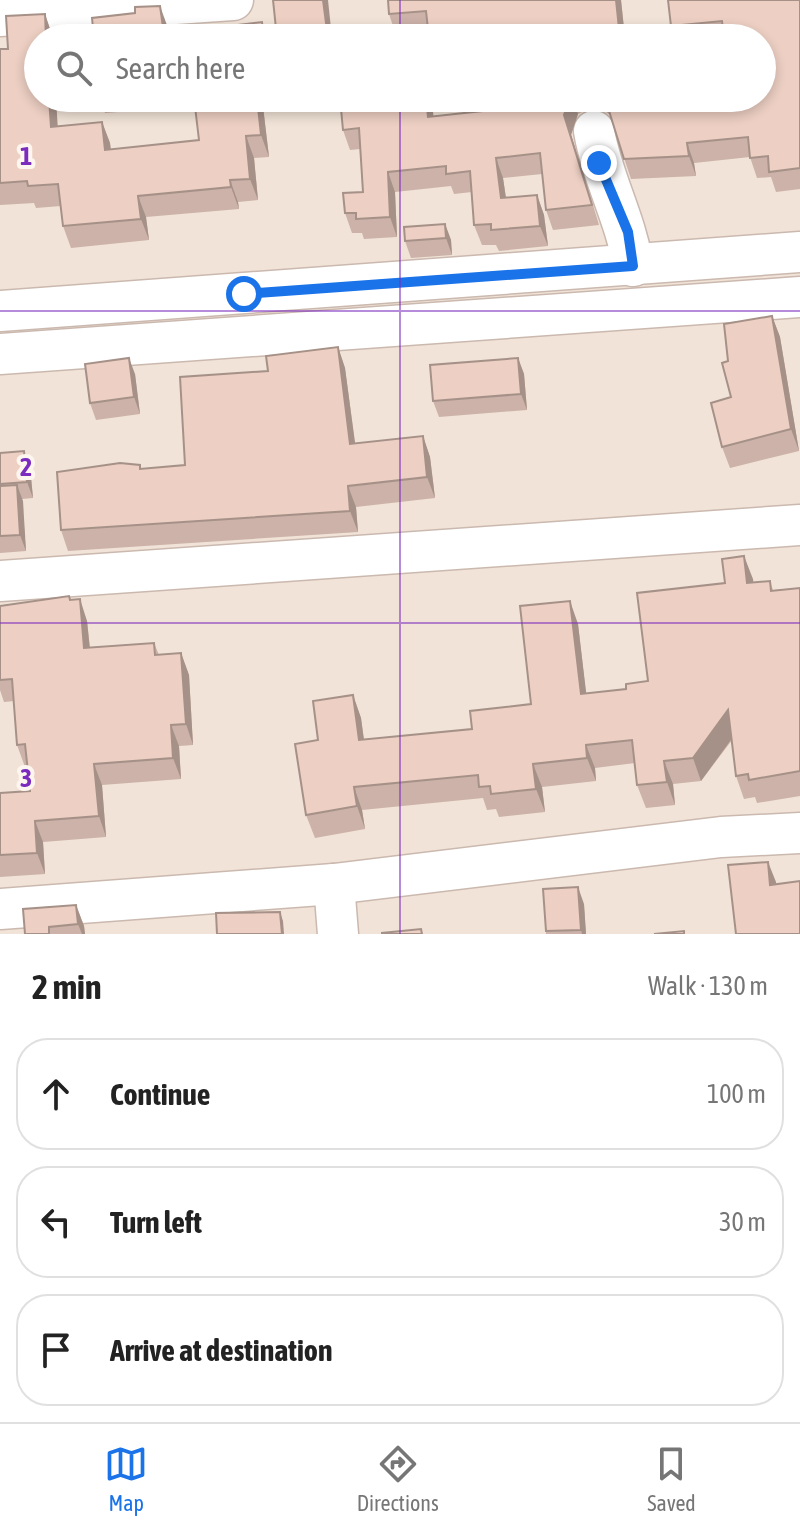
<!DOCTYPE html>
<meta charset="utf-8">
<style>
:root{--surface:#fff;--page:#f2f2f2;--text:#222;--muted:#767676;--line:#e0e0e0;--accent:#1a73e8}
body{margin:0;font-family:"Asap Condensed",sans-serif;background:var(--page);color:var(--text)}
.stop{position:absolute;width:24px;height:24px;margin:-18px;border:6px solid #1a73e8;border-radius:50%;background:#fff}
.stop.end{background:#1a73e8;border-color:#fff;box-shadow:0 2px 8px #0008}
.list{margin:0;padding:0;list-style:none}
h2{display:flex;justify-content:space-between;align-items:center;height:104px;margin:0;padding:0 32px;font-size:34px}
h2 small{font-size:26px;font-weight:400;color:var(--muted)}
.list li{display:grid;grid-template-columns:52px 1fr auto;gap:24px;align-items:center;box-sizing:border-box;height:112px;margin:0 16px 16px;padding:0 16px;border:2px solid var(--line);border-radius:32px}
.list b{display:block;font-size:30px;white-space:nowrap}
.list em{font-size:26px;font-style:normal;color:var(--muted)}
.icon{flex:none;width:44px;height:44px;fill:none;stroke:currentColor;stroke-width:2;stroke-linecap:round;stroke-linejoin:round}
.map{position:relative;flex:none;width:800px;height:934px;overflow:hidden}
.search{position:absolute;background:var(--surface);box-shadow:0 4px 12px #0003;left:24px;right:24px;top:24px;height:88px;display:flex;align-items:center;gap:20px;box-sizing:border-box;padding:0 28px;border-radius:44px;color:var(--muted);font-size:30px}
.sheet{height:488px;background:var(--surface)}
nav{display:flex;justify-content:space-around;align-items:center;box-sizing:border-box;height:112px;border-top:2px solid var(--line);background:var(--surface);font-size:22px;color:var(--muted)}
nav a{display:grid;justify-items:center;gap:4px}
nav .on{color:var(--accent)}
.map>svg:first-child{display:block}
</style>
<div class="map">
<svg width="800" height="934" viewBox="0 0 800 934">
<rect width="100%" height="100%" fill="#faf2e8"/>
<path fill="#f1e3d7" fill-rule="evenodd" d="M0,0H800V934H0ZM38,38H762V98H38Z"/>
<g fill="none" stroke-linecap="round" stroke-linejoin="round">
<g stroke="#cbb9af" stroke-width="43">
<g id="minor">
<path d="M0,16L233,0"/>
<path d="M594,131C602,178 626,219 633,266"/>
<path d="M0,311L800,252"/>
<path d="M0,354L800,297"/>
<path d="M0,581L800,525"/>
<path d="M334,884L338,934"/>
<path d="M0,909L334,884L721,837L800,833"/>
</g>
</g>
<use href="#minor" stroke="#fff" stroke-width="40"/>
</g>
<g fill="#ccb2a8">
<path d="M388,0H621L625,38H429L428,32L396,35L389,14Z"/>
<path d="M800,0V189L776,192L771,177L757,178L750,157L694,163L696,176L631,179L610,115L602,109L590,108L578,114L571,135L599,225L553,230L546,210L542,174L503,178L506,198L537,195L544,215L548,246L499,251L496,245H482L474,225L472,192L454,194L451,186L395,192L397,237L364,239L362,233H352L345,213L363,192L360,149L350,150L343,130L433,116L482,111L480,98H762V38H647L674,36L671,26Z"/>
<path d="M45,14L53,38H38V98H56L57,126L102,122L110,143L111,150L199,140L195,106L105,113L100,98H262L269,157L254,158L258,200L238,202L239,209L146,217L149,240L71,248L63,226L61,206L36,208L34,203L0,205V49H8Z"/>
<path d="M445,224L451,240L452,255L411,258L405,241Z"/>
<path d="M772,316L780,337L799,451L730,468L722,447L731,397L728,361Z"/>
<path d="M338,347L345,368L355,444L423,436L430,457L435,498L356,507L358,532L68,551L61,530L140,465L141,469L185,465L268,371Z"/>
<path d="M518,358L524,374L527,410L439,417L433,401Z"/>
<path d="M135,374L140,414L96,420L90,403Z"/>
<path d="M24,451L30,467L33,498L22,499L26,551L0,553V453Z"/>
<path d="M744,556L753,582L770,581L773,590L800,588V796L757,803L755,797L744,799L736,776L732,740L701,781L673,784L675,805L646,808L637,785L635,763L595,768L596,781L542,787L545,812L499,817L496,809L487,810L483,798L362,810L365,829L315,838L306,815L318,740L353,695L361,718L364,740L472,729L531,704L578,624L586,693L626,689L648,681Z"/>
<path d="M69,596L71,600L87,621L90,648L154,643L159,655L181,653L189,675L193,745L179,746L181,779L102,785L106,837L43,842L45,874L0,877V793L30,791L27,766L25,767L17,745L14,701L4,702L0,690V606Z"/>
<path d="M584,904L586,934H546V931Z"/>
<path d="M76,905L84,926L85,934H25Z"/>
</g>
<g fill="#a69188">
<path d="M323,0H328L332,38H328Z"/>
<path d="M616,0H621L625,38H620Z"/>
<path d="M160,6L168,28L170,38L164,34Z"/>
<path d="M45,14L53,38H46Z"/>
<path d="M262,22L268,38H264Z"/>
<path d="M49,98H56L59,148L51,127Z"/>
<path d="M257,98H262L269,157L261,135Z"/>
<path d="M426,98H432L435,137L428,117Z"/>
<path d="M570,98H572L578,114L571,135L599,225L564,115Z"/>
<path d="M102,122L110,143L113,172L105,150Z"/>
<path d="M246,136L254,158L258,200L250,179Z"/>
<path d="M687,143L694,163L696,176L689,156Z"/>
<path d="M496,158L503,178L509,219L501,198Z"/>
<path d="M388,172L395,192L397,237L390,217Z"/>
<path d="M230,180L238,202L239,209L231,187Z"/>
<path d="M537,195L544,215L548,246L540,226Z"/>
<path d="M138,196L146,217L149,240L141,219Z"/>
<path d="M445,224L451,240L452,255L446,238Z"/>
<path d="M772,316L780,337L799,451L791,429Z"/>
<path d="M338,347L345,368L358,465L350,444Z"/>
<path d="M129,358L135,374L140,414L134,397Z"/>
<path d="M518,358L524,374L527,410L521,394Z"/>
<path d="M423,436L430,457L435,498L427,477Z"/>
<path d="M24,451L30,467L33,498L27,482Z"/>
<path d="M17,485L23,501L26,551L20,535Z"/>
<path d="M348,486L356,507L358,532L350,511Z"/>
<path d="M744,556L753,579L756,606L747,583Z"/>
<path d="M80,599L87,621L92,670L84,648Z"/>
<path d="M570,601L578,624L589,717L581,694Z"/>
<path d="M181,653L189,675L193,745L186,724Z"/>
<path d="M353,695L361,718L367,763L359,740Z"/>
<path d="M728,710L736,733L701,781L693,758Z"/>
<path d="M171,725L179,746L181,779L173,758Z"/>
<path d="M586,745L595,768L596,781L587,758Z"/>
<path d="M664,761L673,784L675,805L667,782Z"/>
<path d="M94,764L102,785L106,837L99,816Z"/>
<path d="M533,764L542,787L545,812L536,789Z"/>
<path d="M354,787L362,810L365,829L357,806Z"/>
<path d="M35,821L43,842L45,874L37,853Z"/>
<path d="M768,862L776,882L777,905L770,885Z"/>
<path d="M578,887L584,904L586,934H582L581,930Z"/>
<path d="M76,905L84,926L85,934H82L78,924Z"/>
<path d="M280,912L283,921L284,934H282Z"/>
</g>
<g fill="#edcfc3" stroke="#a69188" stroke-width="2">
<path d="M273,0H323L328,38H277Z"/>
<path d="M388,0H616L620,38H488V33L429,38L426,11L389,14Z"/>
<path d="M668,0H800V168L769,172L768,156L750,158L748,137L687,143L689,156L624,159L605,98H762V38H724L722,21L671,26Z"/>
<path d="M160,6L164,34L262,22L264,38H94L92,18L135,13V7Z"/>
<path d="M45,14L46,38H38V98H49L51,127L102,122L105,150L199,140L194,98H257L261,135L246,136L250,179L230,180L231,187L138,196L141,219L63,226L58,184L28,186L27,181L0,183V49H8L6,16Z"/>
<path d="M680,35V38H647Z"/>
<path d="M340,98H426L428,117L482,111L480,98H570L564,115L592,205L546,210L540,153L496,158L501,198L537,195L540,226L491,230V224L474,225L470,171L446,174V166L388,172L390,217L356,219V213H345L343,193L363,192L359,128L343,130Z"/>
<path d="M445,224L446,238L405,241L404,227Z"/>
<path d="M772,316L791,429L722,447L711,403L731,397L722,363L728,361L724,324Z"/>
<path d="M338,347L350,444L423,436L427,477L348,486L350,511L61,530L57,472L120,463L140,465V469L185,465L180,377L268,371L266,356Z"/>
<path d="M129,358L134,397L90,403L85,364Z"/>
<path d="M518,358L521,394L433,401L430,365Z"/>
<path d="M24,451L27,482L0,484V453Z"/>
<path d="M17,485L20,535L0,536V486Z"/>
<path d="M744,556L747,583L770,581L771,591L800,588V771L749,780L748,774L736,776L728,710L693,758L664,761L667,782L637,785L632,740L586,745L587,758L533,764L536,789L491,794L490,786L479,787L478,775L354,787L357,806L306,815L295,744L318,740L313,701L353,695L359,740L472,729L470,711L531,704L520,606L570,601L581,694L626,689V684L648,681L637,593L725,583L722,559Z"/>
<path d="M69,596L70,600L80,599L84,648L154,643L155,655L181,653L186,724L171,725L173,758L94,764L99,816L35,821L37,853L0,855V793L30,791L25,744L17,745L12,679L0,680V606Z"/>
<path d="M768,862L770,885L800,881V934H736L728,865Z"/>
<path d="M578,887L581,930L546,931L543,889Z"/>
<path d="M76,905L78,924L49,927V934H25L23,909Z"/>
<path d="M280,912L282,934H217L216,913Z"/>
<path d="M421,929L422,934H382V933Z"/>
<path d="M684,931V934H654Z"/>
</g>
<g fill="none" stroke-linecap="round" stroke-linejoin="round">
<path stroke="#1a73e8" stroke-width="10" d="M244,294L633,266L628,232L599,163"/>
</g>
<path fill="none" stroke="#7b2cbf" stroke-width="2" stroke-opacity="0.55" d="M400,0V38M400,98V934M0,311H800M0,623H800"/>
<g font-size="26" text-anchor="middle" font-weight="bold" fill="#7b2cbf" stroke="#fdf6ee" stroke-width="8" stroke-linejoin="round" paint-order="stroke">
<text x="26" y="165">1</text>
<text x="26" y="476">2</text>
<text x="26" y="787">3</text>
</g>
</svg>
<div class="stop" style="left:244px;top:294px"></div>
<div class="stop end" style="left:599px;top:163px"></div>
<div class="search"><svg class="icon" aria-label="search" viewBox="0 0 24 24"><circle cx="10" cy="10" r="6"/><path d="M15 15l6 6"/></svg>Search here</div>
</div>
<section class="sheet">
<h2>2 min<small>Walk · 130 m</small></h2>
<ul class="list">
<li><svg class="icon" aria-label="ahead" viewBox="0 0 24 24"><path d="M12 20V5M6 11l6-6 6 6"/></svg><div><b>Continue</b></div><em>100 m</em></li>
<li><svg class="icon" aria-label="left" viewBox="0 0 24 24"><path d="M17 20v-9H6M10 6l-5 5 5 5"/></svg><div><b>Turn left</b></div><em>30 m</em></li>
<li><svg class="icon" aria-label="arrive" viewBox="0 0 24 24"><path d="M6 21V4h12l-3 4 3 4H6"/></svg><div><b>Arrive at destination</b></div></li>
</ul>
</section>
<nav>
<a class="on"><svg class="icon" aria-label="map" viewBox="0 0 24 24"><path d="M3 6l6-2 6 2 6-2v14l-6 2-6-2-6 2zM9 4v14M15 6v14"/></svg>Map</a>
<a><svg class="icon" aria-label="directions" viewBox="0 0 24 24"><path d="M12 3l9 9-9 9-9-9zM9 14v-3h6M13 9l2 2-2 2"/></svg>Directions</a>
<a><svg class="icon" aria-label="saved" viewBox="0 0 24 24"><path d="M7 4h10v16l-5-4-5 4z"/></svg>Saved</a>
</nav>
